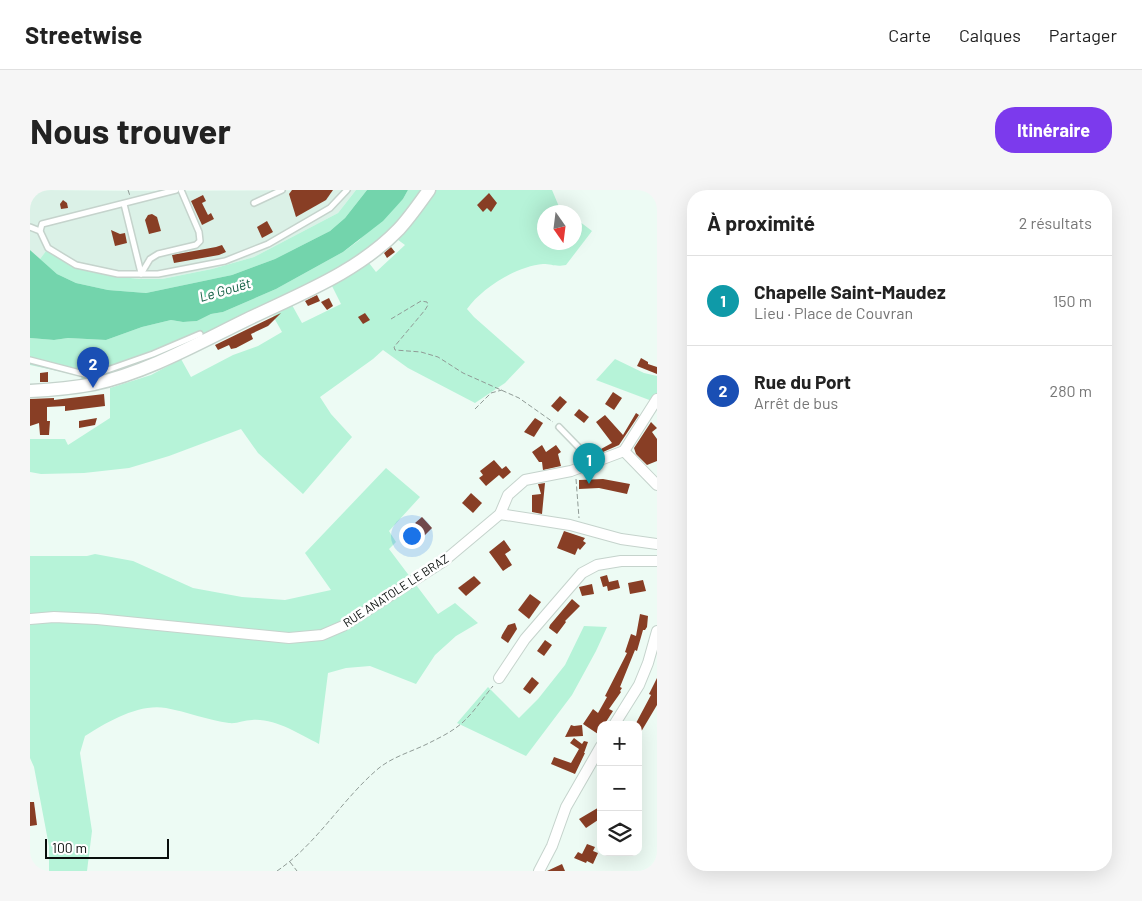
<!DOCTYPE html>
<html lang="fr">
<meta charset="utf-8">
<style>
:root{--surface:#fff;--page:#f6f6f6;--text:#222;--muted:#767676;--line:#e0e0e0;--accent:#7c3aed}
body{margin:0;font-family:Barlow,sans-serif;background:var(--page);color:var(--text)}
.controls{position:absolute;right:15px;bottom:15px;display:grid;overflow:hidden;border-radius:10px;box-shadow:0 5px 20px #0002}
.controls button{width:45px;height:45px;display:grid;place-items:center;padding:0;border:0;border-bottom:1px solid var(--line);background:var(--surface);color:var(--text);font:25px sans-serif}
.compass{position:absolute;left:507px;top:15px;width:45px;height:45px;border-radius:50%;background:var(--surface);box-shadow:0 5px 20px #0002;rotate:166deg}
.scale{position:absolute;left:15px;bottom:12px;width:124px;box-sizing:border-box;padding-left:5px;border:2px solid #090e0c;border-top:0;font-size:14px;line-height:18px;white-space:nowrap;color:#090e0c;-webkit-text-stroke:4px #fff;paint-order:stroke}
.you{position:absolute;left:381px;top:345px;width:18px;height:18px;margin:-12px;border:4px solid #fff;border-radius:50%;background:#1a73e8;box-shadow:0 0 0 8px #1a73e833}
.badge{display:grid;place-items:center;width:32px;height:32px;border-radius:50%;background:var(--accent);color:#fff;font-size:16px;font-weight:700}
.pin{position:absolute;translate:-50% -41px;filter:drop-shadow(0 1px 2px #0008)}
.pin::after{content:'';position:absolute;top:26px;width:18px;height:15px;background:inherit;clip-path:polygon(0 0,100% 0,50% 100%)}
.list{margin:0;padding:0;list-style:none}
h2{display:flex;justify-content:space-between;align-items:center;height:65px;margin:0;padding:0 20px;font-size:21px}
h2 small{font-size:16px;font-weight:400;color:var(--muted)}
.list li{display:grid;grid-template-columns:32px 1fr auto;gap:15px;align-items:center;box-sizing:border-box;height:90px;padding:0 20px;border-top:1px solid var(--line)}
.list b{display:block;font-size:19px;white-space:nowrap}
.list p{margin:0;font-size:16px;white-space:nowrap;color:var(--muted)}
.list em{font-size:16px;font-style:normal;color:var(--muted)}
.icon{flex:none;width:28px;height:28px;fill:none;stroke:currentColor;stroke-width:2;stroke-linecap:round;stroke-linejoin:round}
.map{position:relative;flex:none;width:627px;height:681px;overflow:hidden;border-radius:20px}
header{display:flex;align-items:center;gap:30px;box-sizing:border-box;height:70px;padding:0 25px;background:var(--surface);border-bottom:1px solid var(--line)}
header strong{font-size:24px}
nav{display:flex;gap:28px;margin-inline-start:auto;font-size:18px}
.intro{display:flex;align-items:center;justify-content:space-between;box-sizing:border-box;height:120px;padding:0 30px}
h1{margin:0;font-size:35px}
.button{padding:12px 22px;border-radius:20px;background:var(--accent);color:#fff;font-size:18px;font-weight:700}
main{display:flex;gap:30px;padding:0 30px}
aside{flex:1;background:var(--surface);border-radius:20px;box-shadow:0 5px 20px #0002}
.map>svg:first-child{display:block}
</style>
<header>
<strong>Streetwise</strong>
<nav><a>Carte</a><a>Calques</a><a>Partager</a></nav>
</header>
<div class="intro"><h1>Nous trouver</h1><a class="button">Itinéraire</a></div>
<main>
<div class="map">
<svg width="627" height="681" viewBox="0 0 627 681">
<rect width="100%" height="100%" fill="#edfbf4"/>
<path fill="#dbf1e7" d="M11,0L104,1L326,0L308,23L224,67L182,79L132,89H109L83,86L42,75L16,61L10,69L0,60V2Z"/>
<g fill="#b6f3d8">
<path d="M326,0H337L315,28L300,41L245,69L202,85L116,103L78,100L46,93L27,84L10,69L16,61L42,75L83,86L109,89H132L182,79L224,67L308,23Z"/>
<path d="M378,0H522L530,19L536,22H514V52H544L545,28L562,41L536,75C525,77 522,74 513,74C487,76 452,98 437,119L444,127L495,172L475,193L445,213L378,178L353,160L343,169L290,207L301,224L322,247L273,304L228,263L211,239L139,266L99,278L54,283L11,284L0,282V249H35L38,255L80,228V198L121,185L151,169L161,187L203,165L228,156L252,142L243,126L262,115L272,133L311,114L302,96L339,73L346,82L375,55L360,44L313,76L166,149L123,167L84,181L52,190L51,186L0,175V148L24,150L38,148L76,150L112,137L141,130L153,132L167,131L181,124L193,122L246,99L313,62L328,51L373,9Z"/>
<path d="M585,169L614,183L627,186V204L622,211L566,190Z"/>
<path d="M356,278L390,307L359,341L366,352L359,359L408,424L425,413L448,433L426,446L405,465L386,494L340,476L316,478L298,483L289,554C269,544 245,528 222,530C214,530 207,534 199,533C178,530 157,522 136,518C109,513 77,532 55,546L50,563L62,641L57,681H19V656L4,577L0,568V366H57L65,364L103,371L163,398L212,407L255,410L301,400L275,363Z"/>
<path d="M554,436L577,437L566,461L542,505L496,566L427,533L458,497L489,528L508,509L535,475Z"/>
</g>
<path fill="#73d4ac" d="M337,0H378L373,9L353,31L313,62L246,99L193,122L181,124L167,131L153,132L141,130L112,137L76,150L38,148L24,150L0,148V60L27,84L46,93L78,100L116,103L202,85L245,69L300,41L315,28Z"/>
<g fill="#883e25">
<path d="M262,0H303L296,10L266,27L259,4Z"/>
<path d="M459,3L467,13L461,22L457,18L453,22L447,15Z"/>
<path d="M173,5L176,11L172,13L178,25L181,23L184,29L172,35L161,11Z"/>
<path d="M33,10L37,13L38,18L31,19L30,14Z"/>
<path d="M122,24L127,27L131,41L119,44L115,30L118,25Z"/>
<path d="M237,31L243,42L232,48L227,37Z"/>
<path d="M81,40L90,44L95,43L97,53L85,56Z"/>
<path d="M192,55L196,62L189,65L144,73L142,65L186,57Z"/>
<path d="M361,57L365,62L357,68L354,63Z"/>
<path d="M287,105L290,111L278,116L275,111Z"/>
<path d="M299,108L303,116L297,120L291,112Z"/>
<path d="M251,123L238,136L221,144L223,149L206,158L201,159L199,155L188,160L185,155Z"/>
<path d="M335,123L340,130L333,134L328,127Z"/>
<path d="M611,168L618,172V174L627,177V184L607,176Z"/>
<path d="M18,182V192H10V183Z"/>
<path d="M583,202L592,208L584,220L575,214Z"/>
<path d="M74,204L75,216L35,221V216L17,217V231H20L19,245H10L9,233L0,236V209L24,208V210Z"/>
<path d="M530,206L537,212L528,222L521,216Z"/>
<path d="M549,219L559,227L554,233L544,225Z"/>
<path d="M606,223L609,225L589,255L573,262L571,259L582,253L566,232L575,225L593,245Z"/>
<path d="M67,228L65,235L49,238V231Z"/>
<path d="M505,228L513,233L504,247L494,242Z"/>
<path d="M621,232L627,238L622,242L627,249V271L617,275L606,264L604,258Z"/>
<path d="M512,255L516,262L526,255L531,262L528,264L531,276L513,280L512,272H509L502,262Z"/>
<path d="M464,270L472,279L476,276L481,282L473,289L469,285L456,296L449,288L453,285L450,281Z"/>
<path d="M573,289L600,294L597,304L569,298L549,299V290Z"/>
<path d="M515,293L512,324L502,322V305L511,304L508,294Z"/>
<path d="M441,303L452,313L443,323L432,313Z"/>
<path d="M392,327L402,338L393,347L385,340L388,336L385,333Z"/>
<path d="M534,341L555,348L553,351L556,353L550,360L548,358L545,365L527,358Z"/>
<path d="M474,350L481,360L475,364L482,375L473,381L459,362Z"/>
<path d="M577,385L579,392L588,390L590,398L578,401L577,396L573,397L570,387Z"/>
<path d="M444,386L451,393L436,406L428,398Z"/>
<path d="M613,390L616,401L600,404L598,393Z"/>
<path d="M562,394L564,404L552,406L549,397Z"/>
<path d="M500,404L511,412L499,429L488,420Z"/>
<path d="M542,409L550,416L535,431L536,432L527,444L519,438L520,435Z"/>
<path d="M610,424L618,426L617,437L615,440H613L607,461L605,460L590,497L592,498L590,501L591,502L579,519L583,521L574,535H571V539L568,544L553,534L563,519L568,523L577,507L575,506L597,463L595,462L601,444L606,446Z"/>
<path d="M485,433L487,439L478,453L471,448L472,445L478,435Z"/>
<path d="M515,450L522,455L514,466L507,461Z"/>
<path d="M502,487L509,493L500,504L493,499Z"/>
<path d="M627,488V515L608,547V535H605L621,505L619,504Z"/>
<path d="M541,535L544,536L552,535L553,546L535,547Z"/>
<path d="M544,548L552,554L554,551L558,552L554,563H555L545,584L521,574L524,567L541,573L549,559L540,553Z"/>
<path d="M0,612H4L7,635L0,636Z"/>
<path d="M571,616V628L556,638L549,629Z"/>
<path d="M557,654L565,657L563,661L568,663L563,674L557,671L556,673L544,668L548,662L552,664Z"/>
<path d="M532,674L535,681H517Z"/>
</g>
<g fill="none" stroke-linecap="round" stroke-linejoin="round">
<g stroke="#c5d3cc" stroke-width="8">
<g id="service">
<path d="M146,0L12,34L10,41L18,58L46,75L88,84H128L195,71L238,54L300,18L317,0"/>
<path d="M224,13L252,0"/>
<path d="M94,14L111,83"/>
<path d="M0,37L10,41"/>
<path d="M111,84L120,69L128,64L166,55L170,51L169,42L151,0"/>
<path d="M0,170L58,185L66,184L123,164L170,144"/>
<path d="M529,237L563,272"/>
</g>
</g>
<g stroke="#c5d3cc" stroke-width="12">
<g id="minor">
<path d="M594,261L627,209"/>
<path d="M594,261L627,295"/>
<path d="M470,324L540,335L591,349L627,354"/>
<path d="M0,429L24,427L67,429L259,448L292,445L313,436L414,371L470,324L478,305L495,290L541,281L594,261"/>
<path d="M469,488L495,449L552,383L567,375L591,371H627"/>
<path d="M584,535L609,495L618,473L627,441"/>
<path d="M509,681L522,656L536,617L571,556"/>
</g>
</g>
<g stroke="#c5d3cc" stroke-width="15">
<path id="tertiary" d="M0,201C21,200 43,198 64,194C117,182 165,155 214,131C267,105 327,83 369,39C380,27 389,14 399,0"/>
</g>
<g stroke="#909b96" stroke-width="1" stroke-dasharray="5 2.5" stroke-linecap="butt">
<path d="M98,0L100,6"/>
<path d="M361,129L391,111L397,112L398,115L395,120L364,157L365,160L391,162L408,167L433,183L489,208L523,232"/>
<path d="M445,219L461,203L472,200"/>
<path d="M546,289L549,328"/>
<path d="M260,672L267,681"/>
<path d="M247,681C288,653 312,609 349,578C364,566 384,561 401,552C409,548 419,543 427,537C441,527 452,509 463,496"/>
</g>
<use href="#service" stroke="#fff" stroke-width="5"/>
<use href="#minor" stroke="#fff" stroke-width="10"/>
<use href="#tertiary" stroke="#fff" stroke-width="12"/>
</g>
<g text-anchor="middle" stroke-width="5" stroke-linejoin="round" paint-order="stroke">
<g font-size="12" fill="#090e0c" stroke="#fff">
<text transform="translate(366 401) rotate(-33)" y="4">RUE ANATOLE LE BRAZ</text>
</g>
<g font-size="14" font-style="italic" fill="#176248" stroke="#fff">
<text transform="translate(195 100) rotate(-16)" y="5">Le Gouët</text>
</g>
</g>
</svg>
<div class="controls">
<button>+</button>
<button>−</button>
<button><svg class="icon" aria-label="layers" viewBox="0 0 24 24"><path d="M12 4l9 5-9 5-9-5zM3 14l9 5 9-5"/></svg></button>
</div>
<svg class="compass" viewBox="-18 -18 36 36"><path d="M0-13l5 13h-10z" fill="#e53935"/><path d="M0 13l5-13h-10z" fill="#767676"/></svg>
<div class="scale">100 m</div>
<div class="you"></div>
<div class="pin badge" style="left:559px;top:294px;background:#0f9aa8">1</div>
<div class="pin badge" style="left:63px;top:198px;background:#1a4fb4">2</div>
</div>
<aside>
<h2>À proximité<small>2 résultats</small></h2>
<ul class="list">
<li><span class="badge" style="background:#0f9aa8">1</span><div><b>Chapelle Saint-Maudez</b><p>Lieu · Place de Couvran</p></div><em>150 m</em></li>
<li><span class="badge" style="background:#1a4fb4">2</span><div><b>Rue du Port</b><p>Arrêt de bus</p></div><em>280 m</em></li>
</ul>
</aside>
</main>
